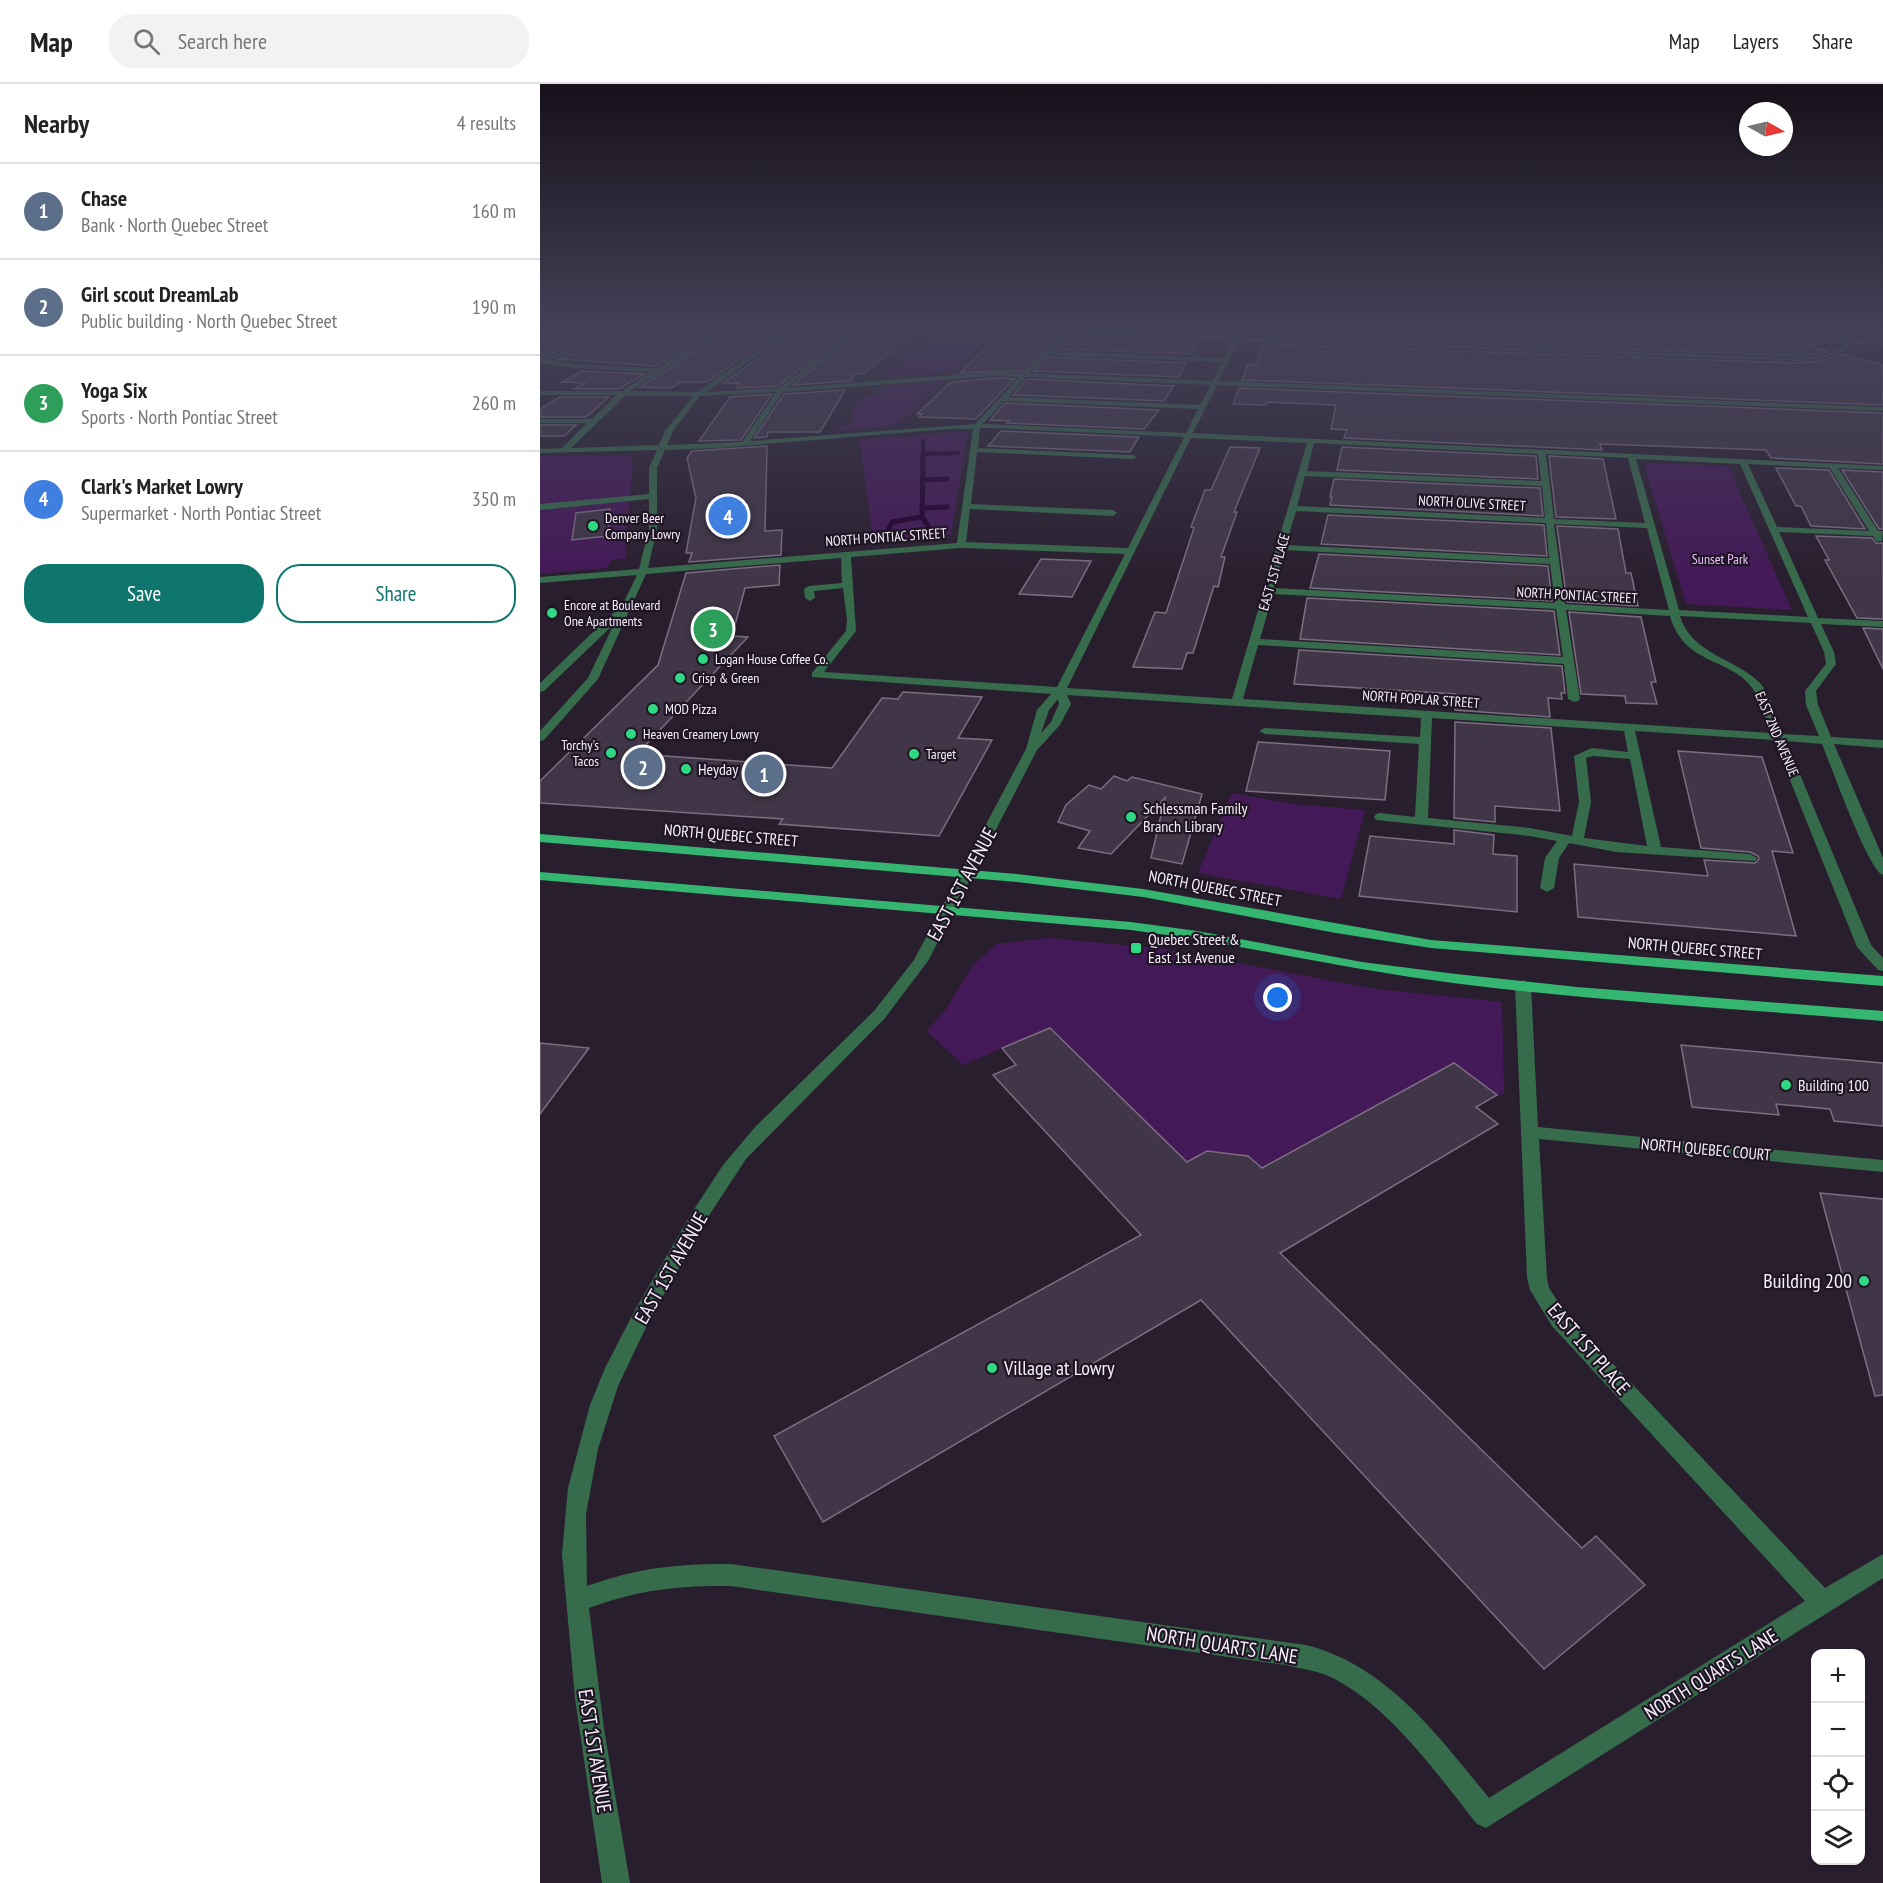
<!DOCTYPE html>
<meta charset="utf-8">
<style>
:root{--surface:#fff;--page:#f2f2f2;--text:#222;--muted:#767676;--line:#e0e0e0;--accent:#0f766e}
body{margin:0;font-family:"PT Sans Narrow",sans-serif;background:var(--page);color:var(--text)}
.controls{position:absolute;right:18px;bottom:18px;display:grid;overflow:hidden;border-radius:12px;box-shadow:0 2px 4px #0004}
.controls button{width:54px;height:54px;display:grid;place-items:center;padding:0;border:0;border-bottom:2px solid var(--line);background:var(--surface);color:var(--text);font:30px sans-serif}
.compass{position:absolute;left:1199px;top:18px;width:54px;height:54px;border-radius:50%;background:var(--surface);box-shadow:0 2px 4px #0004;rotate:98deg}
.you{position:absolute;left:738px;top:914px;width:21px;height:21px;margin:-15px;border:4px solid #fff;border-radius:50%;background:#1a73e8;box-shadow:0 0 0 9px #1a73e833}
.badge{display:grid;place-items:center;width:39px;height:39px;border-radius:50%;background:var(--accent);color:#fff;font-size:20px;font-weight:700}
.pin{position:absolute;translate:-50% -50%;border:3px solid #fff;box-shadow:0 2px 6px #0006}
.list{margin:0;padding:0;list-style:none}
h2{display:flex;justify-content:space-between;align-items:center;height:78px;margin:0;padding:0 24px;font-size:26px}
h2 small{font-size:20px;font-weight:400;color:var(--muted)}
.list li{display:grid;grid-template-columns:39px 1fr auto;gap:18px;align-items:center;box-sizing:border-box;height:96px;padding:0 24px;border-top:2px solid var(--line)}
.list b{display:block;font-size:22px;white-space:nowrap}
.list p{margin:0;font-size:20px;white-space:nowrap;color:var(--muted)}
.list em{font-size:20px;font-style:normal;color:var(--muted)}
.actions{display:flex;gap:12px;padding:18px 24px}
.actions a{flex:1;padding:14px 0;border:2px solid var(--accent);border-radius:24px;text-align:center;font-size:21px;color:var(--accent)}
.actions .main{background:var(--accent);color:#fff}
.icon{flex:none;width:33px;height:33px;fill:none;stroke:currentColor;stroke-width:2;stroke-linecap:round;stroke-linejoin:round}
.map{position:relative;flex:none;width:1343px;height:1799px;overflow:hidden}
header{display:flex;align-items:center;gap:36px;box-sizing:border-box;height:84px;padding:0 30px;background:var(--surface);border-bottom:2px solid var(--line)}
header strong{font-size:28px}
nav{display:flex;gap:33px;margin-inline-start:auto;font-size:21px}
.search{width:420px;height:54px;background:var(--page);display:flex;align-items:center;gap:15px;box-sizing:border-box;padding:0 21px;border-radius:24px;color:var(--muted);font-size:22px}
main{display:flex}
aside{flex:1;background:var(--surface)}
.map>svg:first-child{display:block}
</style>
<header>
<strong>Map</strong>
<div class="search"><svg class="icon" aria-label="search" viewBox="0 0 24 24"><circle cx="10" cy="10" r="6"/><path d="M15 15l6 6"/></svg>Search here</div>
<nav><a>Map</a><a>Layers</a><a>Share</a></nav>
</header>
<main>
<aside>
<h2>Nearby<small>4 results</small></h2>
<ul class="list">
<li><span class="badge" style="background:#5c6f8a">1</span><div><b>Chase</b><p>Bank · North Quebec Street</p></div><em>160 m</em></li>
<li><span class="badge" style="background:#5c6f8a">2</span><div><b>Girl scout DreamLab</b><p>Public building · North Quebec Street</p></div><em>190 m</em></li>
<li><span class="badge" style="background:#2e9e5b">3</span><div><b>Yoga Six</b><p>Sports · North Pontiac Street</p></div><em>260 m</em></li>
<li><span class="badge" style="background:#3f7fe0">4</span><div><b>Clark's Market Lowry</b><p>Supermarket · North Pontiac Street</p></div><em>350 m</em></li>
</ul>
<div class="actions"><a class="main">Save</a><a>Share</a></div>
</aside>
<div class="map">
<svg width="1343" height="1799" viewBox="0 0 1343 1799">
<rect width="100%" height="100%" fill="#291e2e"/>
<g fill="#441957">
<path d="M396,246L453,249L413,287L339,293L348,286L363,280L364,274L294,268L300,263C322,264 372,272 389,258L388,252Z"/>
<path d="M404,297L357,341L290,348L315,339L312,331L315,319L338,308L341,306L340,303Z"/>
<path d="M428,347L411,451L333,456L320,356Z"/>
<path d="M90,371L93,381L85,463L87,474L72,476L66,484L0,490V372Z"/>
<path d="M1104,379L1188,382L1252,526L1146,520Z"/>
<path d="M692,709L753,720L825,726L801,815L658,789Z"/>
<path d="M509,854L616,864L836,905L962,918L964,1010L957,1011L914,979L723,1084L708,1072L667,1067L647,1078L510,944L423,981L387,947L406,925L432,882L456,860Z"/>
</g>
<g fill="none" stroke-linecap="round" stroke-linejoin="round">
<g stroke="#22002f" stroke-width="4">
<path d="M383,370L418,369"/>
<path d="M383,373V357"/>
</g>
<g stroke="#22002f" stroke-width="5">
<path d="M383,372L382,433L388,442"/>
<path d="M382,396L407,395"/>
<path d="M382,424L407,423"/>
<path d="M349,444L352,438L382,433"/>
</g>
</g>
<g fill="#413647" stroke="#7b6e82" stroke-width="1.5">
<path d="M0,246H63L33,263L0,272Z"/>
<path d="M79,246H175L116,282L17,275L39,269Z"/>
<path d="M190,246L240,247L167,298H141L131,304L100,303Z"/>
<path d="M283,246H309L238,302L196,304L200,299H183L255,248L279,249Z"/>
<path d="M322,246H377L328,286L321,290H314L310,297L253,301Z"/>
<path d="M727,246H869L1026,253L1025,251L1073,252L1070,246H1280L1293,256L1268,262L1288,267L1282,270L1240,271L725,252Z"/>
<path d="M457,253H468L512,254L481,287L420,289Z"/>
<path d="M524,255L588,257L590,255L658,257L656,260H658L651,270L515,265Z"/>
<path d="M723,260L1256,279L1282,277L1302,270L1343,281V321L702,296L708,280L716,281Z"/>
<path d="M507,273L646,279L638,293L494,287Z"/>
<path d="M43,287L104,290L79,305H35L45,299L22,298Z"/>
<path d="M456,294L474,295L436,335L379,333L382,330H377L411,298Z"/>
<path d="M487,295L634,302L624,317L473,311Z"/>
<path d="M699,304L1343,329V380L1231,374L1226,366L1060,360L1062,366L804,354L807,346L791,345L796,321L727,318L726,321L693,320Z"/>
<path d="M305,306L280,348H228L227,353L214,354L244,310Z"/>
<path d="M232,310L201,356L159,357L190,313Z"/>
<path d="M20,313H69L46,333H0V325Z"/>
<path d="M465,319L619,326L604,345L467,339L469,337L450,336Z"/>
<path d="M0,341H36L24,352H0Z"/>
<path d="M461,347L599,353L590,368L448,362Z"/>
<path d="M227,362L225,447L242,446L241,471L149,478L152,469H146L156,414L147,374L152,367Z"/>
<path d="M690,363L720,364L694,428H697L681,473H685L678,503L674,502L653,569H647L642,585L593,583L615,528L626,529L654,444L651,443L665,406H671Z"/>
<path d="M802,363L996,372L998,395L797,386Z"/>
<path d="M1009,372L1063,375L1076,435L1016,433Z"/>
<path d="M1236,384L1289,386L1325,445L1271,442L1261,422H1256Z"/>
<path d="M1302,386L1343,388V445H1339Z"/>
<path d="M794,395L1000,404L1003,432L790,421L792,413H790Z"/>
<path d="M70,425L68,452L32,456L36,429Z"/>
<path d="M788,431L1004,441L1007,472L781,460Z"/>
<path d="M1017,442L1078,445L1086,489H1091L1098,522L1027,518Z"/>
<path d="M1276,452L1332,454L1336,459H1343V535L1317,534L1285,476H1289Z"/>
<path d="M779,470L1008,482L1012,517L770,504Z"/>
<path d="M501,475L551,477L532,513L479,510Z"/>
<path d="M240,481L239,501L205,504L192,552L208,553L97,670L292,684L342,614L358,615L363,608L442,613L418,654L452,656L399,752L239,740L243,735L0,719V697L118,581L146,489Z"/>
<path d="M767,514L1014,527L1020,571L760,555Z"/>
<path d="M1029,528L1101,533L1116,598H1111L1117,620L1086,619L1085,612L1041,610Z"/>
<path d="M1323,544L1343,545V585Z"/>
<path d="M759,566L1022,582L1025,609H1021L1022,615L1008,614L1010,633L915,626L916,610L754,600Z"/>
<path d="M915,638L1011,644L1020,727L955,722V738L914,734Z"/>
<path d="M718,658L850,667L845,716L706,707Z"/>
<path d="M1138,667L1222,673L1253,769L1232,767L1256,852L1038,833L1034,780L1168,792L1164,776L1215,779L1219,775L1218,772L1210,768L1161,764Z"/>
<path d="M574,692L587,697L592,693L662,710L642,780L611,774L625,714L571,770L538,764L550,747L518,738L526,721L549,701L561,705Z"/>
<path d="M914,746L954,751L953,770L977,772V828L819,812L830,752L914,760Z"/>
<path d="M510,944L647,1078L667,1067L708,1072L722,1084L914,979L957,1011L936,1023L958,1040L740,1169L1042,1464L1056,1452L1105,1501L1004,1585L661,1216L283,1438L234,1352L601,1151L453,991L476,981L462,964Z"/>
<path d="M0,959L49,964L0,1030Z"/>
<path d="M1141,961L1343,979V1042L1294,1037L1290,1025L1236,1020L1239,1031L1152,1023Z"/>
<path d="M1280,1109L1343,1115V1311L1335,1312Z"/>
</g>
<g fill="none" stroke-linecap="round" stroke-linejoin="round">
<path fill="#366c4b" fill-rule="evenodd" d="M69,246H77L38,267L6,276L33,280L117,284L180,246H188L90,307L157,308L246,246H254L166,308L239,304L313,246H320L246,304L456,288L482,289L519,250L465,246L695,253L700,247L703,249L701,253L1240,273L1282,272L1302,264L1305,258L1282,246H1291L1309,255L1343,257V261L1310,259L1307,266L1282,275L1256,277L699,257L679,297L1343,323V327L677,301L653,349L1343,382V386L1298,384L1338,447H1343L1342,457H1336L1333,452L1239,448L1278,534L1343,537V543L1281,540L1294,568L1296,580L1276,607L1278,621L1291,653L1343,656V664L1294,660L1343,774V791C1329,788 1290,679 1282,660L1246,657L1331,861L1343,874V887L1338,886L1317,863L1234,656L1095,647L1121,763L1210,770L1217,774L1215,777L1076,768L1029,759L1019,774L1014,804L1007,808L1000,804L1005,774L1017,757L990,752L836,736L834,733L836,730L840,729L875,733L879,660L725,650L719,647L725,644L880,653L881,634L527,611L531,620L520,641L497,666L388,877L345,934L206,1075L166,1136L110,1235L78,1302L58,1365L46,1430L47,1502C95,1484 141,1479 191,1480L766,1561C847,1581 899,1653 949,1714L1265,1517L1012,1242L990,1206L987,1194L975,901L983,896L991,901L998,1043L1343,1076V1088L999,1055L1007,1194L1009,1204L1026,1230L1285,1504L1343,1470V1494L946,1744L937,1740C897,1690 846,1617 786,1591C773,1586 758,1584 745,1581L191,1502C141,1501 96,1506 49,1524L64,1645L90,1799H62L35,1614L22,1470L28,1404L50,1321L65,1284L96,1224L153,1127L183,1081L216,1042L334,927L374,876L486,665L497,626L511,610L272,593V589L306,547L307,536L303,504L274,507L275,514L270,517L265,514L264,505L269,502L302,499L301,474L106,490L58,595L4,656L0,657V647L48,594L74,540L4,607L0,608V599L75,527L80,526L97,491L0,499V493L99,485L109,445V415L0,426V420L109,410V384L117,366L0,369V365L22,364L47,339H0V335H52L76,311H0V307H82L111,288L33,284L0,279V274L34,265ZM525,250L693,256L684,274L510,267ZM506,271L682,278L673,297L489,289ZM456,292L479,293L435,340L210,357L243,308ZM486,293L671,301L660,321L468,313ZM236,308L202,358L127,361L133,347L160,312ZM85,312H153L125,347L119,361L31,364ZM464,317L658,325L646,349L443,340ZM440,344H452L644,353L588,464L426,458L430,425L573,432L577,429L573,426L431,420L437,368L593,375L597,373L593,371L438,364ZM408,345H433L417,459L108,484L117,445V384L125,366L178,364ZM651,354L767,359L692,615L527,604ZM774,359L998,370L1001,397L767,387ZM1006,370L1088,374L1105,439L1014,435ZM1096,375L1200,380L1268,533L1139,526ZM1208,380L1290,384L1329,447L1237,443ZM765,392L1002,402L1005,434L757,422ZM756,427L1006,439L1009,474L746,461ZM1014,440L1107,444L1129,526L1025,520ZM421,464L585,470L517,603L284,588L316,547L311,473ZM745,466L1010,480L1015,519L734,504ZM733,510L1016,525L1023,573L720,555ZM1026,526L1130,532C1144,582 1191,573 1213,605C1221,617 1225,636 1231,649L703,615L718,561L1024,580L1028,615L1034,618L1038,617L1040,615ZM1140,532L1271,539L1284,568L1286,580L1265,607L1266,621L1279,652L1243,650C1236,635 1231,611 1220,599C1195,574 1151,570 1140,532ZM518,615L519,620L511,638L501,649L509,626ZM892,634L1084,647L1088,668L1052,664L1034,672L1039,718L1032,752L990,744L888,734ZM1053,672L1090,675L1107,762L1044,754L1051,718L1046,674Z"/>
<g fill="#34b570" fill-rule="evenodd">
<path d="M0,750L477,790L603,805L891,856L1343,892V902L891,864L796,849L603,813L477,798L0,758Z"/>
<path d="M0,788L591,838L657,847L822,878L916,890L1037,903L1343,927V937C1200,925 1056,917 913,899C805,885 699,860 591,846L0,796Z"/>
</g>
</g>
<linearGradient id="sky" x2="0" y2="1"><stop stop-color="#171019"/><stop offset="0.49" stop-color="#434157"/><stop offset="1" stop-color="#434157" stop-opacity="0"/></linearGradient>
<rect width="1343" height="498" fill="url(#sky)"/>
<g fill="#2fd883" stroke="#1f1524" stroke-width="2">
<circle cx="53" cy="442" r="6"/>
<circle cx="12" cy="529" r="6"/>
<circle cx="163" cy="575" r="6"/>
<circle cx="140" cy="594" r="6"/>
<circle cx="113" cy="625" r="6"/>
<circle cx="91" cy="650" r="6"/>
<circle cx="71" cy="669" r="6"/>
<circle cx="374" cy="670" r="6"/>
<circle cx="146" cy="685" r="6"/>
<circle cx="591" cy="733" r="6"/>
<rect x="590" y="858" width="12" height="12" rx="3"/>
<circle cx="1246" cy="1001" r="6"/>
<circle cx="1324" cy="1197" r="6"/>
<circle cx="452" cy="1284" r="6"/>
</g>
<g text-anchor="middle" stroke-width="4.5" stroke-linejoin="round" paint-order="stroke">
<g font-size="14" fill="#f7f0fb" stroke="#1f1524">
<text transform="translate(932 419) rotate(3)" y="5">NORTH OLIVE STREET</text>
<text transform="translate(346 453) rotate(-4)" y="5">NORTH PONTIAC STREET</text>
<text transform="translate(734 488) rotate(-74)" y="5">EAST 1ST PLACE</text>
<text transform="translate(1037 511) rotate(3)" y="5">NORTH PONTIAC STREET</text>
<text transform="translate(881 615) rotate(4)" y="5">NORTH POPLAR STREET</text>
<text transform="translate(1237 650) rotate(67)" y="5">EAST 2ND AVENUE</text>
</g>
<g font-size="14" fill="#f7f0fb" stroke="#1f1524" text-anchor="start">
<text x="65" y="439">Denver Beer<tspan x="65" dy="16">Company Lowry</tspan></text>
<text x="24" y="526">Encore at Boulevard<tspan x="24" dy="16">One Apartments</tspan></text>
<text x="175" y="580">Logan House Coffee Co.</text>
<text x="152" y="599">Crisp &amp; Green</text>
<text x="125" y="630">MOD Pizza</text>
<text x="103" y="655">Heaven Creamery Lowry</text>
<text x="59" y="666" text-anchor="end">Torchy's<tspan x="59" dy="16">Tacos</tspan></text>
<text x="386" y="675">Target</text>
</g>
<g font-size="14" fill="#e7c0fa" stroke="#1f1524">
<text x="1180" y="480">Sunset Park</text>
</g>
<g font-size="16" fill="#f7f0fb" stroke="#1f1524" text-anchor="start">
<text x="158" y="691">Heyday</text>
<text x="603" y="730">Schlessman Family<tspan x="603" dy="18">Branch Library</tspan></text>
<text x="608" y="861">Quebec Street &amp;<tspan x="608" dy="18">East 1st Avenue</tspan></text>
<text x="1258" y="1007">Building 100</text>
</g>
<g font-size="16" fill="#f7f0fb" stroke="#1f1524">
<text transform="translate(191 751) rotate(5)" y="6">NORTH QUEBEC STREET</text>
<text transform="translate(675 804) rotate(11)" y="6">NORTH QUEBEC STREET</text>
<text transform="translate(1155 864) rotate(5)" y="6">NORTH QUEBEC STREET</text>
<text transform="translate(1166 1065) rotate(5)" y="6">NORTH QUEBEC COURT</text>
</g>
<g font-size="20" fill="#f7f0fb" stroke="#1f1524">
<text transform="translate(422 800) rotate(-62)" y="7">EAST 1ST AVENUE</text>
<text transform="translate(131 1184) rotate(-60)" y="7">EAST 1ST AVENUE</text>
<text transform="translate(1049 1265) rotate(49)" y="7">EAST 1ST PLACE</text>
<text transform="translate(682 1561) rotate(9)" y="7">NORTH QUARTS LANE</text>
<text transform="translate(1171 1590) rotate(-32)" y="7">NORTH QUARTS LANE</text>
<text transform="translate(55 1667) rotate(81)" y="7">EAST 1ST AVENUE</text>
</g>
<g font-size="20" fill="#f7f0fb" stroke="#1f1524" text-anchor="end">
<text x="1312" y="1204">Building 200</text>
<text x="464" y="1291" text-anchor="start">Village at Lowry</text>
</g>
</g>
</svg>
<div class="controls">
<button>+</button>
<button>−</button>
<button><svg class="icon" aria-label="locate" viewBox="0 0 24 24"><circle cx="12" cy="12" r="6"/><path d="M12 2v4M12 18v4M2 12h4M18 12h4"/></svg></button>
<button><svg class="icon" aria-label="layers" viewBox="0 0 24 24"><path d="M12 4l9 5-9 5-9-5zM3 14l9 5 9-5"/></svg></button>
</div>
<svg class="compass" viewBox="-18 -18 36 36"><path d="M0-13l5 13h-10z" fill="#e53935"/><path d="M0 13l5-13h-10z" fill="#767676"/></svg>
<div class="you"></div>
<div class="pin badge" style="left:224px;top:690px;background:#5c6f8a">1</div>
<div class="pin badge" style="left:103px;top:683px;background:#5c6f8a">2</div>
<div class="pin badge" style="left:173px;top:545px;background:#2e9e5b">3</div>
<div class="pin badge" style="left:188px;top:432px;background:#3f7fe0">4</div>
</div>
</main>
